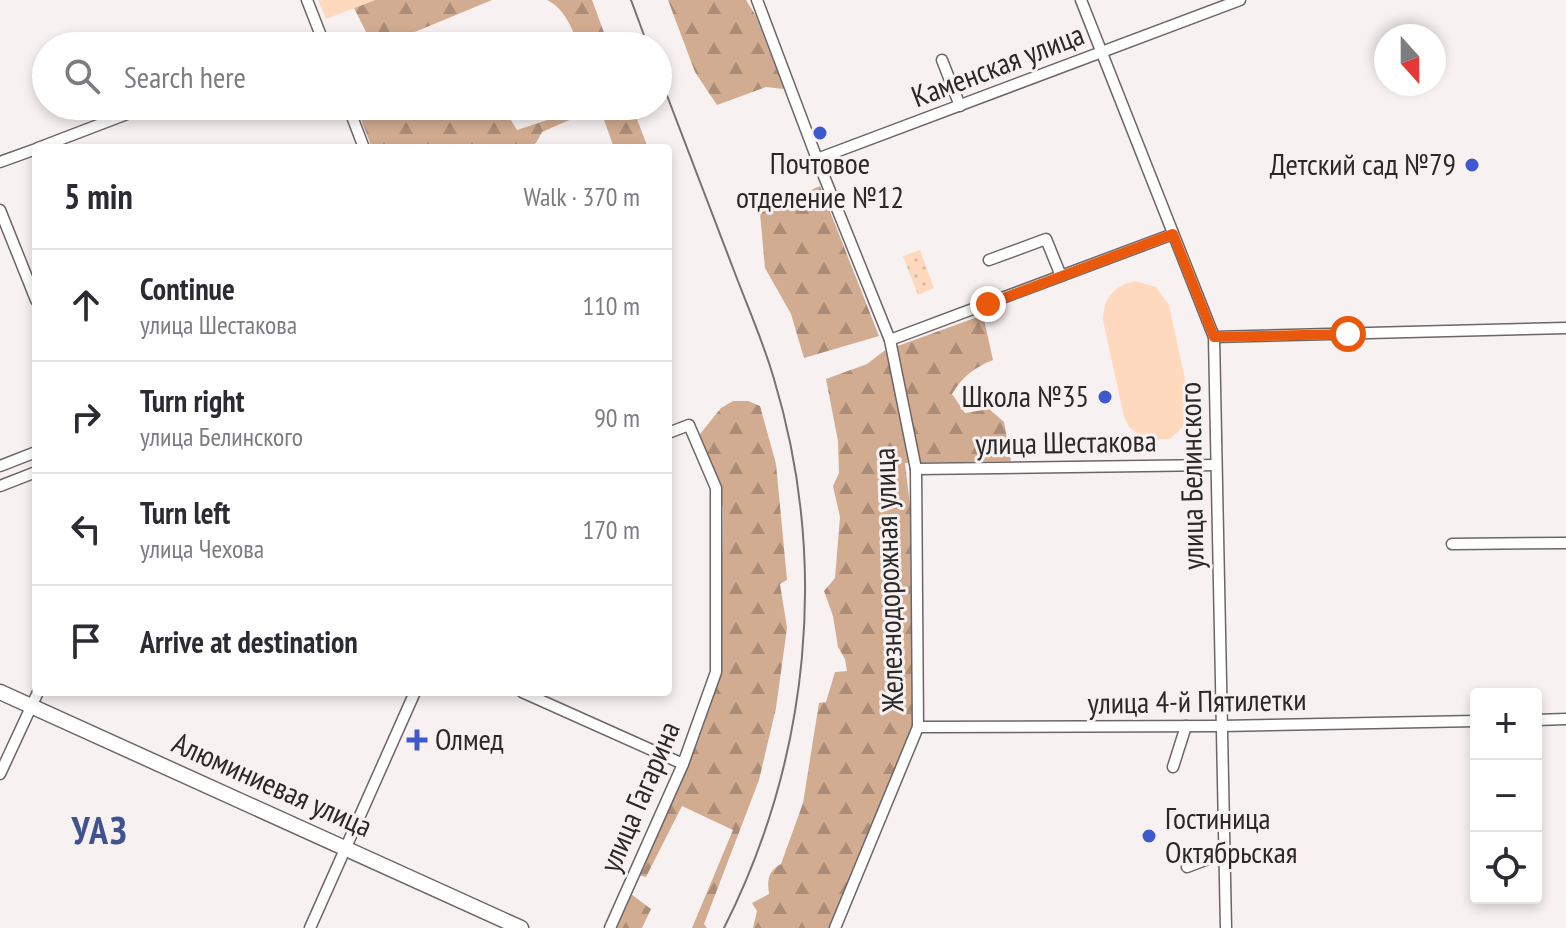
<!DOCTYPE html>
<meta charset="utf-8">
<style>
:root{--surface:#fff;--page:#f2f2f3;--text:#2b2b33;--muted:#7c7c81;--line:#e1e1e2}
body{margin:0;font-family:"PT Sans Narrow",sans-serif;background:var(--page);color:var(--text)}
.controls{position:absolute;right:24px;bottom:24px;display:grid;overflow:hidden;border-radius:8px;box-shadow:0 4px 12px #0003}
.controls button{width:72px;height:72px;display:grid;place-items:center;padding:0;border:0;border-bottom:2px solid var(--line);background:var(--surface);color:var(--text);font:40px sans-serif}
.compass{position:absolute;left:1374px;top:24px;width:72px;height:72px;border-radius:50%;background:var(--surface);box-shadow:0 4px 12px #0003;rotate:159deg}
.stop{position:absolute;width:24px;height:24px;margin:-18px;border:6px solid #ea580c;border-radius:50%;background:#fff}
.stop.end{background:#ea580c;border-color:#fff;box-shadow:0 2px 8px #0008}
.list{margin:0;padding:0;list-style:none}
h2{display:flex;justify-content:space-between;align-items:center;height:104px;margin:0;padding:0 32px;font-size:34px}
h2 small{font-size:26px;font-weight:400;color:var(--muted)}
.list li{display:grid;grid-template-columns:52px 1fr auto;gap:24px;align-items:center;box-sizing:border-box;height:112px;padding:0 32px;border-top:2px solid var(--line)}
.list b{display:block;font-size:30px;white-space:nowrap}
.list p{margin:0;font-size:26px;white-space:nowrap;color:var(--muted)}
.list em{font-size:26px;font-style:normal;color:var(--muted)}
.icon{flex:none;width:44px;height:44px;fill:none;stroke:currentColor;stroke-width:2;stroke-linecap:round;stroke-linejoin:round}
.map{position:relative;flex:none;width:1566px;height:928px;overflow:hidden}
.search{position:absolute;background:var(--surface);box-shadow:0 4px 12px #0003;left:32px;top:32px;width:640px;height:88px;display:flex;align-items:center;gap:20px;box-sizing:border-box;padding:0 28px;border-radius:44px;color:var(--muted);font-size:30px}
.panel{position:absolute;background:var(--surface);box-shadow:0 4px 12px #0003;left:32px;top:144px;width:640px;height:552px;border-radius:8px}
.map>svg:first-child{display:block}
</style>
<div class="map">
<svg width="1566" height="928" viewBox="0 0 1566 928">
<defs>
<pattern id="forest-firs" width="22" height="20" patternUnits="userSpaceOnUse" patternTransform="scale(2)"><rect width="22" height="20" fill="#d2ac90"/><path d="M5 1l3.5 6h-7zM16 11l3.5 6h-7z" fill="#ab8c76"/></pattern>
<pattern id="park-dots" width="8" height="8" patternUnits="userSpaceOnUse" patternTransform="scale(2)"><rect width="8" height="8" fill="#fed9bd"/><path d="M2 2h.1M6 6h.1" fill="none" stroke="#dabaa2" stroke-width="1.8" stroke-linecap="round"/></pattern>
</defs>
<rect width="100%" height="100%" fill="#f8f1f1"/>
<g fill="url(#forest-firs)">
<path d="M375,0H492L393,41L367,34L354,8Z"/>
<path d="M547,0H592L609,46H579C572,28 565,9 547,0Z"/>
<path d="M668,0H746L756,16L784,89L766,87L717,105L695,72Z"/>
<path d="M356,106H502L517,130L581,109L583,114L542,132L536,143L526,148H372Z"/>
<path d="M599,106H632L648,148H614Z"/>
<path d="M820,186L879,336L804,358L791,314L765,268L760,213Z"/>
<path d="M983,315L993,360C975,367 962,377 952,394L965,413L989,409L1004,422L1011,461L905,463L910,505L912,727L830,928H753L757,911L752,903L769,894C767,880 768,871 781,864L803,803L819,703L826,702L835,672L847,671L845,659L838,647L833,616L824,591L835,578L840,517L833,486L839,473L838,441L826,379L867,364L884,351Z"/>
<path d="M733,401H748L760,406L776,464L787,580L780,584L787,628L776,708L759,780L704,924L707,928H692L733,830L682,806L646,877L638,875L704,724L720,669L723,508L700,434L721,408Z"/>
<path d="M631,894L651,909L642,928H614Z"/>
</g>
<path fill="url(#park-dots)" d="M920,250L934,288L918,295L903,256Z"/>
<g fill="#fed9bd">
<path d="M318,0H375L326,19Z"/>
<path d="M1135,281L1156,287L1169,305L1190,403L1186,424L1170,439L1147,440L1129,427L1124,417L1103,320C1103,298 1114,286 1135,281Z"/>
</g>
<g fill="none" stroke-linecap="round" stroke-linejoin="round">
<g stroke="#6c6666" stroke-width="13">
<g id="minor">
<path d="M307,0L325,46"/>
<path d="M757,0L817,159L890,340L916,469L918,727L835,928"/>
<path d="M1081,0L1214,337L1226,928"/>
<path d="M304,46L323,39"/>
<path d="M942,60L960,106"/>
<path d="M348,106L364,148"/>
<path d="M38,148L148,106"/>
<path d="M817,159L1240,0"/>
<path d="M0,162L36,149"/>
<path d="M0,210L36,300"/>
<path d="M989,260L1046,239L1061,276"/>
<path d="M1214,337L1566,328"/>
<path d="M890,340L1173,234"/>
<path d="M0,466L36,452"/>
<path d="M916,469L1216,465"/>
<path d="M0,486L36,472"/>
<path d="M1452,544L1566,543"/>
<path d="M522,692L683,764"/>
<path d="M1536,720L1566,719"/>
<path d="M918,727L1221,726L1476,721"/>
<path d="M1173,767L1186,726"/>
<path d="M0,774L38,692"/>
<path d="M1187,867L1224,853"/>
<path d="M310,928L415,692"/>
<path d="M610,928L683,764L716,672V488L689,425L668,433"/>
</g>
</g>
<g stroke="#6c6666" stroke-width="17">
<path id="major" d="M0,692L521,928"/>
</g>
<use href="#minor" stroke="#fff" stroke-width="10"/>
<use href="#major" stroke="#fff" stroke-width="14"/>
<g stroke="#777373" stroke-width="2">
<path d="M631,0L648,46"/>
<path d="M658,72C684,140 710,208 736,276C749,310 764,344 774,379C829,562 810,757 724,928"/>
</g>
</g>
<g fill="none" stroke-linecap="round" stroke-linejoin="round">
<path stroke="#ea580c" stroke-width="10" d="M988,304L1173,234L1214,337L1348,334"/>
</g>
<g fill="#3e59cc" stroke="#f8f1f1" stroke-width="3">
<circle cx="820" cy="133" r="8"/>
<circle cx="1472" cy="165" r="8"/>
<circle cx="1105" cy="397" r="8"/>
<path d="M413 728h8v8h8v8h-8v8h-8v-8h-8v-8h8z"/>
<circle cx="1149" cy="836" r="8"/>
</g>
<g text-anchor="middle" stroke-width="6" stroke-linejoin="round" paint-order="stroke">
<g font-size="30" fill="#2b2828" stroke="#f8f1f1">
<text transform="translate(998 66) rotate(-21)" y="10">Каменская улица</text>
<text transform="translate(1066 443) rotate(-1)" y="10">улица Шестакова</text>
<text transform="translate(1192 476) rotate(-91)" y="10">улица Белинского</text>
<text transform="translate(889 580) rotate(-92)" y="10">Железнодорожная улица</text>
<text transform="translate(1197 702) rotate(-1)" y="10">улица 4-й Пятилетки</text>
<text transform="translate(272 785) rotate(24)" y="10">Алюминиевая улица</text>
<text transform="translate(640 797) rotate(-67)" y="10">улица Гагарина</text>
</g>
<g font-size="30" fill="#2b2828" stroke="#f8f1f1" text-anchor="end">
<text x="820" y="174" text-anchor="middle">Почтовое<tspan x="820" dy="34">отделение №12</tspan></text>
<text x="1456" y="175">Детский сад №79</text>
<text x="1089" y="407">Школа №35</text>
<text x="435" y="750" text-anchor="start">Олмед</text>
<text x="1165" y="829" text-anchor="start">Гостиница<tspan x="1165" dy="34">Октябрьская</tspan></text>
</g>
<g font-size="38" font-weight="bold" letter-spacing="2" fill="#40538f" stroke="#f8f1f1">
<text x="100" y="844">УАЗ</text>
</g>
</g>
</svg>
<div class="controls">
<button>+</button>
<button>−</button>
<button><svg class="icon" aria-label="locate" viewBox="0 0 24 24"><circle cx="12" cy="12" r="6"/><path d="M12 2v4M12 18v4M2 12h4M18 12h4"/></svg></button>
</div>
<svg class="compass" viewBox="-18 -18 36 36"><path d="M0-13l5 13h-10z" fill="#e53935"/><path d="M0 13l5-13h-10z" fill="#7c7c81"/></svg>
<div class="stop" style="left:1348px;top:334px"></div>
<div class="stop end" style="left:988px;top:304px"></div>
<div class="search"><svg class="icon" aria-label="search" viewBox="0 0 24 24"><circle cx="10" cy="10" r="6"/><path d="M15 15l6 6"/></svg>Search here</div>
<section class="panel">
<h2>5 min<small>Walk · 370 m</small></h2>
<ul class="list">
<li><svg class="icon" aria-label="ahead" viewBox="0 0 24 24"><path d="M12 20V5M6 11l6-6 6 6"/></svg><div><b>Continue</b><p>улица Шестакова</p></div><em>110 m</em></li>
<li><svg class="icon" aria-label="right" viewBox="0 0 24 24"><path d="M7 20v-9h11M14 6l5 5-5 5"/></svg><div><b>Turn right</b><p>улица Белинского</p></div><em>90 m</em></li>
<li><svg class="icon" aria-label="left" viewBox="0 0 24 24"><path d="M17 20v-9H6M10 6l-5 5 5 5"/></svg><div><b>Turn left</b><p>улица Чехова</p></div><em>170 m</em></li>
<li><svg class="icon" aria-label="arrive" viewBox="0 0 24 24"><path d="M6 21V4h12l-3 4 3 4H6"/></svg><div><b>Arrive at destination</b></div></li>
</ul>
</section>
</div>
